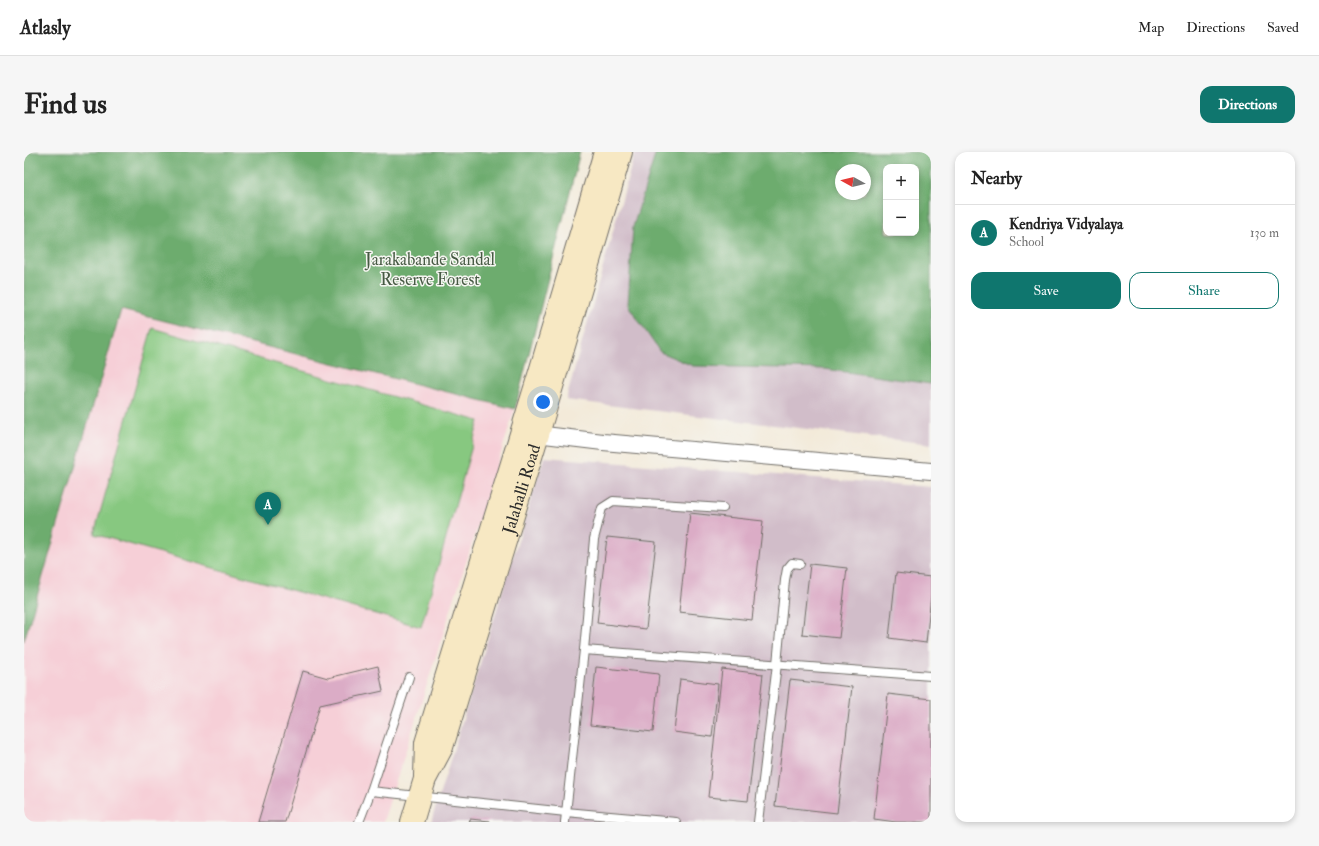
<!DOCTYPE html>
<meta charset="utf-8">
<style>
:root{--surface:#fff;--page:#f6f6f6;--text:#222;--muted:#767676;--line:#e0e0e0;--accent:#0f766e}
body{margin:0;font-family:"IM FELL Double Pica",serif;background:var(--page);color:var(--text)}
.controls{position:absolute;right:12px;top:12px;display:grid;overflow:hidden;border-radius:8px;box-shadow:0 2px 6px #0003}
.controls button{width:36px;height:36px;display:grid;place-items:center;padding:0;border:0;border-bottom:1px solid var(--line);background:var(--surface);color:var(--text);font:20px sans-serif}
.compass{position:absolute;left:811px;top:12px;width:36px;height:36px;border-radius:50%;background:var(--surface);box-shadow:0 2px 6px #0003;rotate:278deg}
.you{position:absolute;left:519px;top:250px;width:14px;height:14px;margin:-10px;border:3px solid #fff;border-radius:50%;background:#1a73e8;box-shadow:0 0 0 6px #1a73e833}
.badge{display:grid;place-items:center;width:26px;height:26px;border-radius:50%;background:var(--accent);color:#fff;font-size:13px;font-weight:700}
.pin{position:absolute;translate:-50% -33px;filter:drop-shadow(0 1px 2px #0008)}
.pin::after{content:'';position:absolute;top:21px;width:14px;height:12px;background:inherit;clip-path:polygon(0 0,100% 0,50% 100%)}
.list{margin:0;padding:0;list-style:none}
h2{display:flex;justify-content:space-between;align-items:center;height:52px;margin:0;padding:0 16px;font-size:17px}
h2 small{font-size:13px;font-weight:400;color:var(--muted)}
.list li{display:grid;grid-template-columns:26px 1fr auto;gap:12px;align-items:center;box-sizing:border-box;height:56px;padding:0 16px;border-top:1px solid var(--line)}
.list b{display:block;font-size:15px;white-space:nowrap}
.list p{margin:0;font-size:13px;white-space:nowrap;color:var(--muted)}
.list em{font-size:13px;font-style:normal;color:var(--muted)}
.actions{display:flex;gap:8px;padding:12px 16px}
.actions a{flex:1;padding:9px 0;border:1px solid var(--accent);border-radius:12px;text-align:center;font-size:14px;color:var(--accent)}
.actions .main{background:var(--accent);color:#fff}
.map{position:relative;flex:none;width:907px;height:670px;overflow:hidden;border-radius:12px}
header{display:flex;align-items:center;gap:24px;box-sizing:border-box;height:56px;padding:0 20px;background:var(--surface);border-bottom:1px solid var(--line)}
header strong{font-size:19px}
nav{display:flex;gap:22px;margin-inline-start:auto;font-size:14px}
.intro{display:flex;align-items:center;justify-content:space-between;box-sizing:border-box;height:96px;padding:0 24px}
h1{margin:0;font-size:28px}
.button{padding:10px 18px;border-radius:12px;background:var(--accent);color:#fff;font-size:14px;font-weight:700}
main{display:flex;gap:24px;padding:0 24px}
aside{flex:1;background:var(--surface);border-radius:12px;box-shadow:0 2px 6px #0003}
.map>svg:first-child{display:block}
</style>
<header>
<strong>Atlasly</strong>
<nav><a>Map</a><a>Directions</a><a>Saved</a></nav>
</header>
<div class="intro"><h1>Find us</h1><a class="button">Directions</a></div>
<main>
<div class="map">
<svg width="907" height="670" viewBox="0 0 907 670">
<rect width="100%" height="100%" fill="#f6f6f2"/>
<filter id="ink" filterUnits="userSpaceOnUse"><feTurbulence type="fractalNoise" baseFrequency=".025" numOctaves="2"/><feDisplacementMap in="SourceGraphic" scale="8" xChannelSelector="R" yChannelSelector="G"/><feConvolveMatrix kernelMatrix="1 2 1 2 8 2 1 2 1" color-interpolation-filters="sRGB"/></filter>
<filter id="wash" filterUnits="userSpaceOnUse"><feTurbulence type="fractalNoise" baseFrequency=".012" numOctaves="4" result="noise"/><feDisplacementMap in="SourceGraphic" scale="16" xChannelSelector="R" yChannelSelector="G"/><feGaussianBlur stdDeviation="0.9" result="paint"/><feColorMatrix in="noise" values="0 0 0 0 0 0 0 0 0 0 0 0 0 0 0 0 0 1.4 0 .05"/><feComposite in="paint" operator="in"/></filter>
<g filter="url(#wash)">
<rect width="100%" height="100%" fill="#f3ead9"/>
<path fill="#f6cfd7" d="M97,158L491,257L359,670H0V489Z"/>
<g fill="#d1bdc9" fill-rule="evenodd">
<path d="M611,0H907V292L542,248ZM862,15H892V81H862ZM817,18H841V42H817Z"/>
<path d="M520,305L907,335V670H407Z"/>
</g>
<path fill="#87c880" stroke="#597a56" d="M128,176L455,269L397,475L70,382Z"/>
<g fill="#6dac6e" stroke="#4c6c4c" fill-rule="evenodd">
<path d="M0,0H556L491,257L97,158L0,489Z"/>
<path d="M632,0H907V232L801,217L669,214L636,200L604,153L609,75ZM862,15H892V81H862ZM817,18H841V42H817Z"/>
</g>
<g id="blocks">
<g fill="#dbacc6">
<path d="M666,361L739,369L728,468L655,460Z"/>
<path d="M583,385L632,390L622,477L573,471Z"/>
<path d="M786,412L823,416L815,486L778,482Z"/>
<path d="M872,421L907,425V443L902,491L865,486Z"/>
<path d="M354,514L359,539L296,553L261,670H234L279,519L304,526Z"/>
<path d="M572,515L635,522L629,580L566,573Z"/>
<path d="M698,517L739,522L724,649L684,645Z"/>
<path d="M656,527L694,532L688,585L650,580Z"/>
<path d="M766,528L828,535L813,661L751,654Z"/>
<path d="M864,542L907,547V670H872L850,667Z"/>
<path d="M446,667L466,669V670H445Z"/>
</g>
</g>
</g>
<g filter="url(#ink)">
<use href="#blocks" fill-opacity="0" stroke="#716e68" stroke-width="1"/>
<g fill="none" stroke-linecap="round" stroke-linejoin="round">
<g stroke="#716e68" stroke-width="10">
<g id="lane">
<path d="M560,498L907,524"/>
<path d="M347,639L542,660L652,670"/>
<path d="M335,670L347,639L385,525"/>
<path d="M541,670L560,498L570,387L578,356L589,349L699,356"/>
<path d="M734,670L753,512L761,428L763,417L768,411L776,412"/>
</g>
</g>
<g stroke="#716e68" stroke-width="18">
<path id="street" d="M504,281L579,290L907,319"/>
</g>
<g stroke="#716e68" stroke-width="24">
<g id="secondary">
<path d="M401,624L402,591L516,220L581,0"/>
<path id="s1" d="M388,670L401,627L418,595L514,282L597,0"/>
</g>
</g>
<use href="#lane" stroke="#fff" stroke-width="8"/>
<use href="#street" stroke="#fff" stroke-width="16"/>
<use href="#secondary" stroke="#f7e8c3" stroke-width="22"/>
</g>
</g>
<g text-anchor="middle" stroke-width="3" stroke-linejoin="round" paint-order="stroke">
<g font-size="17" fill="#475a44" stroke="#f6f6f2">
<text x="406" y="113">Jarakabande Sandal<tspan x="406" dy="20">Reserve Forest</tspan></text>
</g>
<g font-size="17" fill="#2b2b2b" stroke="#f6f6f2">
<text dy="6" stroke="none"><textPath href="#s1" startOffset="351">Jalahalli Road</textPath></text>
</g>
</g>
</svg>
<div class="controls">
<button>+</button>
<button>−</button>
</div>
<svg class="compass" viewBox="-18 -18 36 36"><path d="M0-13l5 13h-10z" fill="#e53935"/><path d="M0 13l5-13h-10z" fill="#767676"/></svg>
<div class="you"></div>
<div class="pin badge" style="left:244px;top:373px">A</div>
</div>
<aside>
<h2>Nearby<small></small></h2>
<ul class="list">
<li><span class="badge">A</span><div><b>Kendriya Vidyalaya</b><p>School</p></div><em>130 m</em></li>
</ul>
<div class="actions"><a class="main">Save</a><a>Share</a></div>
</aside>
</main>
